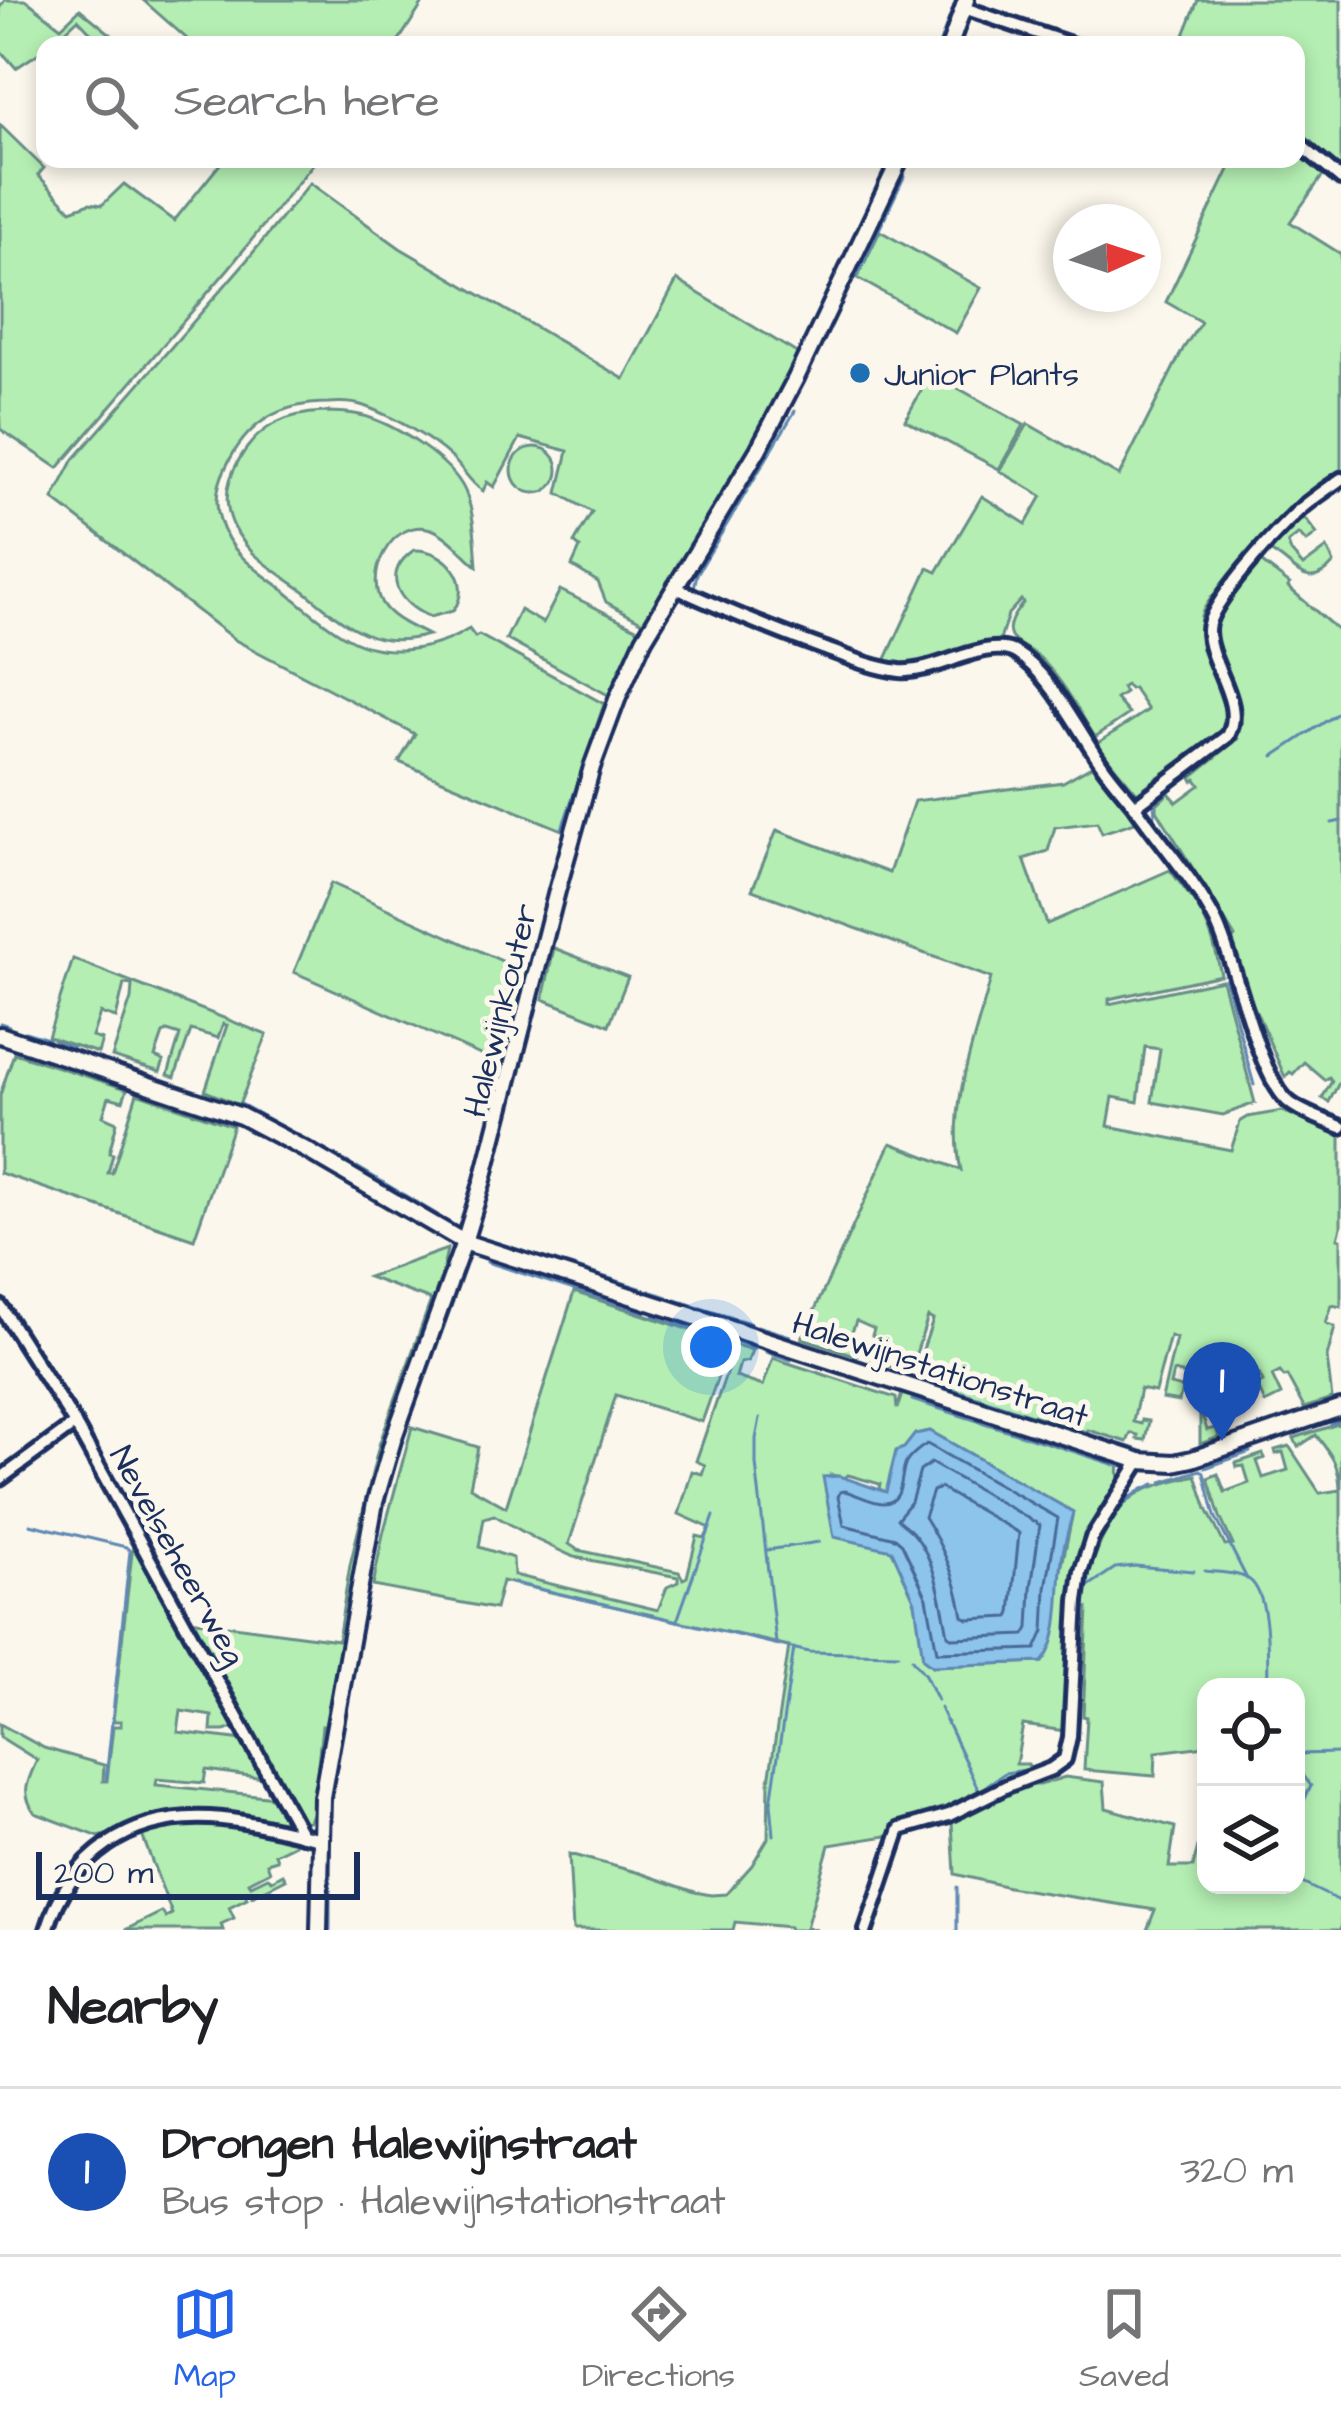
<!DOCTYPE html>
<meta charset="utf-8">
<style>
:root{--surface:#fff;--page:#f2f2f2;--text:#202124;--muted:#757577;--line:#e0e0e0;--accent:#2563eb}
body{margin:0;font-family:"Architects Daughter",sans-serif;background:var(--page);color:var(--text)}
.controls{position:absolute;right:36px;bottom:36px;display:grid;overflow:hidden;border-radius:24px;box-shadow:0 6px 18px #0003}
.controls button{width:108px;height:108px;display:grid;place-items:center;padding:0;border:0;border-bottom:3px solid var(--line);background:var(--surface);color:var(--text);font:60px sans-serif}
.compass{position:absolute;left:1053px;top:204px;width:108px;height:108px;border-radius:50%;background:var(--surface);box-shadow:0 6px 18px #0003;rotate:87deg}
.scale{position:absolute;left:36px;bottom:30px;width:324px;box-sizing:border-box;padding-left:12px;border:6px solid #1b2f5e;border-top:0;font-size:33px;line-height:42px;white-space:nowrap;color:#1b2f5e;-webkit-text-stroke:9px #fbf7ec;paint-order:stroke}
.you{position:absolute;left:711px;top:1347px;width:42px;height:42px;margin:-30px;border:9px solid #fff;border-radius:50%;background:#1a73e8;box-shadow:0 0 0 18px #1a73e833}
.badge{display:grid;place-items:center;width:78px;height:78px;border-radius:50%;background:var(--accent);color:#fff;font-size:39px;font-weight:700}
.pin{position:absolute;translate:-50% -99px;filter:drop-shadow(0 3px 6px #0008)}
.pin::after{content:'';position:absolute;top:63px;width:42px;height:36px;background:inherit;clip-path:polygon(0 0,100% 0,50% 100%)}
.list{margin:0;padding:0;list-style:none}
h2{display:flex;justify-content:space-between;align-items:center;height:156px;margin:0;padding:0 48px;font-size:51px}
h2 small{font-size:39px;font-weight:400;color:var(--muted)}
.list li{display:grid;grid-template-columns:78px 1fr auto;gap:36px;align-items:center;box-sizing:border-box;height:168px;padding:0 48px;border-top:3px solid var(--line)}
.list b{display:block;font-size:45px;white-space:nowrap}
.list p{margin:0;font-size:39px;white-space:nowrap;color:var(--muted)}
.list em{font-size:39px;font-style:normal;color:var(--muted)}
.icon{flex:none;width:66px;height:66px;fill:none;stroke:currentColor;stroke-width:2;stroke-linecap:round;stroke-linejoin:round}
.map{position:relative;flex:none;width:1341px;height:1930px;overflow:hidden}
.search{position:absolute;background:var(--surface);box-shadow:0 6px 18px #0003;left:36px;right:36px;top:36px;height:132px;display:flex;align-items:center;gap:30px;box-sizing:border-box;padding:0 42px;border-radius:24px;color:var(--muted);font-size:45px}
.sheet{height:324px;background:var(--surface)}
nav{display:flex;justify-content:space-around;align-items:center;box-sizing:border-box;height:168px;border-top:3px solid var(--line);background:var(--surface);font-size:33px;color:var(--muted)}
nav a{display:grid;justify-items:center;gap:6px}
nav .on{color:var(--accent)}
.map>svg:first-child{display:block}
</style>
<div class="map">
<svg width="1341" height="1930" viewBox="0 0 1341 1930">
<rect width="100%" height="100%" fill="#fbf7ec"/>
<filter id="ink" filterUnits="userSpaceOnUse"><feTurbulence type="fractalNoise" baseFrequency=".00833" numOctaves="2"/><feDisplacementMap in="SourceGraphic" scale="24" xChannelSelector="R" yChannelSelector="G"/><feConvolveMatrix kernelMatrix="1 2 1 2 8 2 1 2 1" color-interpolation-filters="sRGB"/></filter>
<g filter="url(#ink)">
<g fill="#b4eeb2" stroke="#688e88" stroke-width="3" fill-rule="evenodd">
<path d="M5,0H26L61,27L80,9L124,45H111L100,37L97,39L78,19L50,45H45V49L16,68L0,50V7Z"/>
<path d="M143,0H425L396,45H194Z"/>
<path d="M1198,0H1341V170C1329,160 1307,135 1296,130V45H1180Z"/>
<path d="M0,125L44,168L38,175L71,210L90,203L102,205L124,184L174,221L224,159H317L229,268L58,468L0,429Z"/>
<path d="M1296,146L1326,171L1290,222L1341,254V469C1331,476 1320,482 1311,490C1290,507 1207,594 1201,616C1196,633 1220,695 1226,714L1223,729L1137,793L1096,744L1148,710L1133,688L1130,689L1126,685L1122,688L1125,693L1116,699L1129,714L1095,737C1078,710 1064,682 1041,659C1033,651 1016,645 1011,637C1005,625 1016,612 1023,603L1021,600L1008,614L1000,640C963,653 925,674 885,661L928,568L937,572L982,496L1026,524L1042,496L1000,471L1028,424L1119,476L1183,349L1201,322L1166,302L1234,159H1296Z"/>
<path d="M310,183L400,248L624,379L677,280L800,355L747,457L643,622L606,602L598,582L572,566L580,548L574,543L592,512L558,493L568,451L520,438L494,487L487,482L483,491C469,482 463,468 451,457C429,437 392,416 364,406C353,402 340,402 328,403C279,403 247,423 226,467C218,483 214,502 220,520C229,552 254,568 280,587C301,604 323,624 346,637C383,659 434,651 469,629L475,637L479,635L604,704L562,830L399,762L415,734L235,640L53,499L74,459L247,260Z"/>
<path d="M880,231L981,288L956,333L857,278Z"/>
<path d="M931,373L1024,425L999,469L905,420Z"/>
<path d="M323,412C335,412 348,412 360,415C394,423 451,460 465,491C475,515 475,541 477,566C464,555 447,534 431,529C392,516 359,579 386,609C397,621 414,628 428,635C407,641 384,642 364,633C342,624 323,606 304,591C287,579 268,567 252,552C243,543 232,527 229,513C220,479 248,436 278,422C292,415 307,413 323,412Z"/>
<circle cx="535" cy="470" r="23"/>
<path d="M1300,518L1306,520L1317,534L1306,542L1299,534L1288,543L1291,552L1303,566L1327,548L1334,563C1306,597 1293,560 1267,550Z"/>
<path d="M414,550C447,549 474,583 453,611L430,617C398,604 380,574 414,550Z"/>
<path d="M1258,560L1290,584L1288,587L1341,633V1083H1339L1329,1102L1322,1098L1332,1081L1329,1077L1325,1080L1304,1062L1293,1074L1290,1072L1285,1077L1248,993L1245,996L1230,943L1235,937L1157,810V804L1169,793L1177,802L1200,785L1196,779L1193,781L1191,777L1238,739L1236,735L1237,714L1212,631L1216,614Z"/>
<path d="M560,590L640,630L608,695L506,639L520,610L543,623Z"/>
<path d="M1095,764L1138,821L1102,833L1097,822L1055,827L1048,851L1024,859L1047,924L1170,870C1202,911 1211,923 1221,975L1109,999V1004L1222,980L1255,1103L1223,1115L1152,1102L1160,1049L1145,1047L1138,1102L1113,1097L1108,1126L1231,1150L1240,1122L1248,1117L1282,1111L1341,1133V1227L1338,1238L1341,1239V1307L1332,1305L1326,1323L1335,1327L1327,1357L1332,1399L1304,1408L1287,1376L1284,1377L1280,1372L1272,1376L1281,1395L1265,1403L1257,1385L1263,1382L1259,1374L1254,1376L1255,1379L1250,1382L1251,1386L1241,1390L1236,1378L1231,1380L1232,1384L1221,1389L1218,1379L1212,1381L1221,1411L1203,1417L1207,1430L1216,1428L1219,1437L1200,1444V1378L1173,1372L1170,1385L1182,1388L1179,1402L1162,1399L1176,1338L1170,1336L1155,1392L1140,1389L1133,1422L1141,1424L1142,1420L1149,1421L1145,1440L1137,1439L1138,1435L1131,1433L1127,1442L1088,1430L1086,1432L933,1384L920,1358L933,1320L928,1317L910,1372L872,1361L880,1338L872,1335L874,1329L856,1321L850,1338L861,1342L857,1356L802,1338L891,1143L961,1170C947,1106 975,1040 991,978L752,890L777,830L889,873L914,801L1063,782Z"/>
<path d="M331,883L528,973L505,1066L294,972Z"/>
<path d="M554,948L628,977L609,1025L543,999Z"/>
<path d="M73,959L267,1035L239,1105L205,1091L227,1025L223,1024L218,1038L191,1030L175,1077L168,1075L180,1035L167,1031L163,1034L155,1057L164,1061L160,1072L112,1057L131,999L132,985L124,984L116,1018L100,1013L92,1037L102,1040L98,1053L48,1037Z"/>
<path d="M14,1053L127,1089L123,1101L109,1097L103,1116L117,1122L109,1153L113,1154L108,1173H112L137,1093L233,1126L194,1239L0,1173V1095Z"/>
<path d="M447,1249L437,1301L391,1431L329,1727L322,1726L313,1811L309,1821L302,1822L297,1817L189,1620L338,1640L350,1565L379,1445L431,1300L368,1277Z"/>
<path d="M574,1292L730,1343L702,1422L616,1395L569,1544L578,1550L679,1572L683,1579L687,1577L697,1536L705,1538L710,1528L679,1514L692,1471L702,1474L705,1465L696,1461L736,1345L752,1350L748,1361L740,1363L736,1377L763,1386L773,1358L896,1398L897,1409L902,1394L1119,1463C1117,1473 1121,1481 1116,1490C1104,1514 1088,1526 1082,1555C1071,1611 1067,1675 1065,1731L1023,1725L1016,1764H1028L1030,1770L1015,1774L948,1810L892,1825L893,1835L829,1845L806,1928L817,1930H790L789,1927L735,1922L733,1930H573L569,1854L640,1873L695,1892L711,1895L726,1894L752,1865L768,1838L769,1781L789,1646L502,1581L495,1609L373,1586L383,1534L412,1427L478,1447L470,1487L506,1507ZM930,1431L1073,1512L1042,1662L933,1666L923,1659C921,1641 920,1620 915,1602C903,1552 863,1514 832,1475L845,1478L848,1475L880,1484L879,1489L886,1492L904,1449L915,1434ZM494,1515L537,1540L574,1557L678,1577V1582L667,1587L658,1610L514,1575L513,1558L479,1547L484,1518Z"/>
<path d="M1341,1423V1930H1147L1155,1910L1008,1887L955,1874L952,1823L956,1816L1014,1785H1039L1065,1777L1104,1782L1106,1808L1175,1827L1169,1867H1193L1202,1830L1206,1831V1885H1296V1687H1206V1746L1156,1752L1155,1776L1084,1770L1087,1717L1083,1716L1088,1608H1078C1089,1573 1105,1510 1141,1492C1157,1484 1178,1480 1196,1475L1207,1509L1225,1546L1233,1545L1220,1517L1208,1478L1218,1474L1225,1492L1249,1483L1244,1466L1237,1467L1236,1463L1263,1454L1265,1458L1257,1461L1263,1478L1288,1470L1283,1452L1276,1454L1275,1450L1289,1446L1320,1493L1340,1490C1340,1465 1330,1453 1316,1435L1298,1447L1294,1438Z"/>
<path d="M136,1543L237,1726L225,1731H211L212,1716L181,1711L178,1732L243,1740L264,1778L206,1770L204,1783L157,1779L156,1785L276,1797L290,1825L285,1828L229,1817L152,1821L99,1837L35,1813C20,1793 28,1780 37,1760L0,1737V1724L44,1748L104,1765L103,1781H107L113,1726H121V1721H113L133,1544Z"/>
<path d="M189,1823C226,1823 260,1830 295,1839V1844L275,1854L277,1860L267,1863L270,1871L249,1882L251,1885L268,1877L272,1880L283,1874L286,1879L252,1896L250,1891L245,1893L247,1898L229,1907L234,1918L221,1924L223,1930H125L162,1912L166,1918L172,1914L142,1835L163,1827Z"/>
</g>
<path fill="#8dc4eb" stroke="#5f88b3" stroke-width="3" d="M930,1431L1073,1512C1069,1528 1064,1543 1062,1559C1058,1588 1062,1641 1042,1662L932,1666L923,1659L915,1602L892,1550L834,1537L823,1477L839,1476L886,1492L896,1451L904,1448L915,1434Z"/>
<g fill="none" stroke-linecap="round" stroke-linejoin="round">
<g stroke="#496b96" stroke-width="3">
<path d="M927,1444L1058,1518L1046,1588L1044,1631L1036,1649L937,1652L927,1598L902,1544L895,1538L844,1525L838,1497L840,1492L845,1491C856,1494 872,1503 883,1503C905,1503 899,1476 906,1463C910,1456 920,1448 927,1444Z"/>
<path d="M931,1463L1040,1525L1031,1588L1029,1628L1025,1635L953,1638L948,1635C942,1603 935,1557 912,1532C907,1527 902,1524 897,1519L911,1502L920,1471Z"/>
<path d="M940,1488L1019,1533L1011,1613L1009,1617L968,1619L963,1616C957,1580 944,1548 924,1517L933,1491Z"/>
</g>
<g stroke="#5f88b3" stroke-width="3">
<path d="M939,45L951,13"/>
<path d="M908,166L911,159"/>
<path d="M857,276L904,177"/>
<path d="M745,458L756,439"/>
<path d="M704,595L694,588L697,574L795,411"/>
<path d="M644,622L741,464"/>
<path d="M779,626L873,660"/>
<path d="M609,695L640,630"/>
<path d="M1274,756L1341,711"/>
<path d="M1155,815L1154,803L1189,774"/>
<path d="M1332,823L1341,821"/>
<path d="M1160,824L1180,854"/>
<path d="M562,829L602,711"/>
<path d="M1225,979L1254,1085"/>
<path d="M0,1023L9,1026"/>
<path d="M25,1032L48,1039"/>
<path d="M55,1042L72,1047"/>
<path d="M241,1104L349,1163"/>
<path d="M357,1167L438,1215"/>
<path d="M492,1241L668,1297"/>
<path d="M487,1262L646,1313"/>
<path d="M676,1300L692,1305"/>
<path d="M700,1308L750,1323"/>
<path d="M654,1316L714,1335"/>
<path d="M757,1326L790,1336"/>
<path d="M721,1338L730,1341"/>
<path d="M737,1342L754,1348"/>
<path d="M766,1352L791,1360"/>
<path d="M916,1377L1023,1412"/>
<path d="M401,1392L432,1302"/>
<path d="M912,1400L1119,1466"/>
<path d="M1032,1416L1145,1452"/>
<path d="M760,1418L756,1439V1464L776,1643"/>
<path d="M1331,1424L1341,1421"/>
<path d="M1205,1468L1250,1452"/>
<path d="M1162,1482L1201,1470L1204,1473L1215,1516L1247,1579"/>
<path d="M370,1491L398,1399"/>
<path d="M30,1524L126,1547L130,1551L106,1779"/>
<path d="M767,1550L819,1542"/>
<path d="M357,1552L369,1496"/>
<path d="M1205,1571C1219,1573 1242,1572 1252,1582C1271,1603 1267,1660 1268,1687"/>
<path d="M510,1582L809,1652L898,1654"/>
<path d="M1087,1587L1115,1568L1135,1566L1194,1571"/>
<path d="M349,1591L356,1559"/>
<path d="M677,1621L714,1516"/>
<path d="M341,1642L348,1599"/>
<path d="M1068,1657C1070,1591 1071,1546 1114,1492"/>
<path d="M912,1659L925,1675L937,1700"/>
<path d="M1081,1677C1084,1611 1080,1512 1155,1484"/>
<path d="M940,1708L978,1789"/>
<path d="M1296,1754L1341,1753"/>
<path d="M1296,1765L1311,1786L1296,1817"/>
<path d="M318,1766L339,1651"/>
<path d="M1029,1781H1043"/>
<path d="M987,1785L1005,1773L1025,1770"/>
<path d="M774,1835L771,1803L794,1648"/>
<path d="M1296,1880L1341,1902"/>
<path d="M957,1887V1930"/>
<path d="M330,1930V1849"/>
</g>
<g stroke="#1b2f5e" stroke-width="20">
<g id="street">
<path d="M964,8L1073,45"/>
<path d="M1296,141L1341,179"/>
<path d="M1341,479C1326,490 1310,500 1297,512C1276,532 1208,604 1208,630C1208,665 1246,702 1228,736L1135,806C1161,843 1196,882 1216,922C1236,962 1258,1079 1290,1103C1304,1114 1325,1120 1341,1127"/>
<path d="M674,587C723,609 770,629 820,647C845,656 873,668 900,671C934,674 989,636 1016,653C1051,674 1078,730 1101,763C1111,778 1124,792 1135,806"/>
<path d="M0,1306L75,1424L302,1835"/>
<path d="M0,1479L75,1424"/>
<path d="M47,1930C70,1855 131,1814 210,1818C247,1820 285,1831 321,1839"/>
<path d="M866,1930L900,1829L949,1815L1007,1786L1051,1769L1065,1759L1070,1737L1077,1601L1081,1572L1092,1538L1140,1461"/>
</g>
</g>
<g stroke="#1b2f5e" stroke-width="22">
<g id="secondary">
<path d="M950,45L966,0"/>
<path d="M0,1035L241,1116L306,1150L464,1242L1140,1461L1174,1463L1192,1459L1341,1408"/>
<path d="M319,1930L322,1797L375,1502L393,1440L464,1242L483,1180L557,891L592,767L618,697L644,639L758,450L796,378L900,159"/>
</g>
</g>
<use href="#street" stroke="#fbf7ec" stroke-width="10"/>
<use href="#secondary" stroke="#fbf7ec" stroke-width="14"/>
</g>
</g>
<circle fill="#1f6fb2" stroke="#fbf7ec" stroke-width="4.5" cx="860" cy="373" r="12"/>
<g text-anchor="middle" stroke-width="10" stroke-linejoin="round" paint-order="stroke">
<g font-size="33" fill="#1b2f5e" stroke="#fbf7ec" text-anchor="start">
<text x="884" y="385">Junior Plants</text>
</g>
<g font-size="33" fill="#1b2f5e" stroke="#fbf7ec">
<text transform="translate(499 1010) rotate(-76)" y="12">Halewijnkouter</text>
<text transform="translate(941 1368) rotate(18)" y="12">Halewijnstationstraat</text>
<text transform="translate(179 1555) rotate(61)" y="12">Nevelseheerweg</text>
</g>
</g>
</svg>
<div class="controls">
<button><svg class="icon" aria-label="locate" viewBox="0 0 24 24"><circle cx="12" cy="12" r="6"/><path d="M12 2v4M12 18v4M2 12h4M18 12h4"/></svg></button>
<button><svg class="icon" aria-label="layers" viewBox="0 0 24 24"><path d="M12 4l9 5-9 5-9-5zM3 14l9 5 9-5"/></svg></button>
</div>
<svg class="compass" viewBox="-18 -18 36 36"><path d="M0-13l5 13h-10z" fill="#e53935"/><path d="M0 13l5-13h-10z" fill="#757577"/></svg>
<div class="scale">200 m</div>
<div class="you"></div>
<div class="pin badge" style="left:1222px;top:1441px;background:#1a4fb4">1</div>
<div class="search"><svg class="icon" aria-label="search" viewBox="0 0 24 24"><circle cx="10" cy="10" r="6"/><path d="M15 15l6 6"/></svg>Search here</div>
</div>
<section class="sheet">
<h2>Nearby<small></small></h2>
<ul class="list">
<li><span class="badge" style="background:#1a4fb4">1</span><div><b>Drongen Halewijnstraat</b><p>Bus stop · Halewijnstationstraat</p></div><em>320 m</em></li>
</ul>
</section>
<nav>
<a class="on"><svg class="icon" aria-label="map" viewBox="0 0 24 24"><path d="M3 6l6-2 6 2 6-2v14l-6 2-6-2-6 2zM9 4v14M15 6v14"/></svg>Map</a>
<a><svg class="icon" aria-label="directions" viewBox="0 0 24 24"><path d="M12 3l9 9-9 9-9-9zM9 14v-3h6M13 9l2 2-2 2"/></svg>Directions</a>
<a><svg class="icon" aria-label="saved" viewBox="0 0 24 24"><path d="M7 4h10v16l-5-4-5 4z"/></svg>Saved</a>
</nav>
